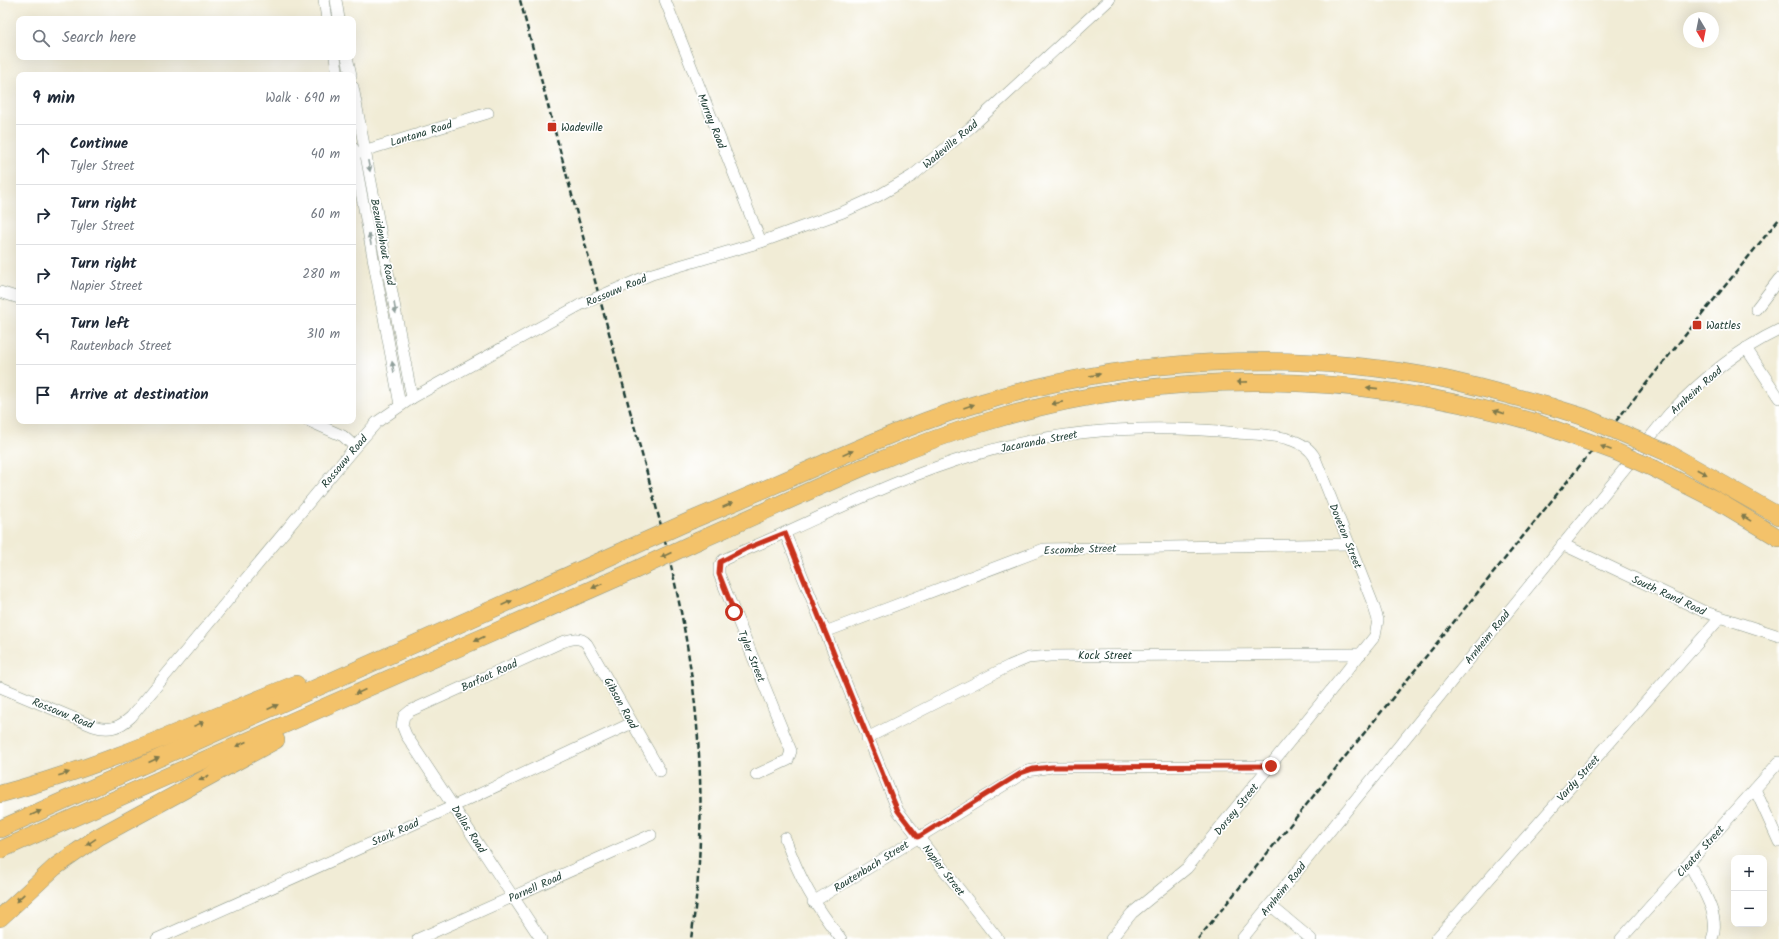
<!DOCTYPE html>
<meta charset="utf-8">
<style>
:root{--surface:#fff;--page:#f2f2f3;--text:#1f2937;--muted:#747a83;--line:#e0e1e3}
body{margin:0;font-family:Kalam,sans-serif;background:var(--page);color:var(--text)}
.controls{position:absolute;right:12px;bottom:12px;display:grid;overflow:hidden;border-radius:8px;box-shadow:0 4px 16px #0002}
.controls button{width:36px;height:36px;display:grid;place-items:center;padding:0;border:0;border-bottom:1px solid var(--line);background:var(--surface);color:var(--text);font:20px sans-serif}
.compass{position:absolute;left:1683px;top:12px;width:36px;height:36px;border-radius:50%;background:var(--surface);box-shadow:0 4px 16px #0002;rotate:170deg}
.stop{position:absolute;width:12px;height:12px;margin:-9px;border:3px solid #c8321e;border-radius:50%;background:#fff}
.stop.end{background:#c8321e;border-color:#fff;box-shadow:0 1px 4px #0008}
.list{margin:0;padding:0;list-style:none}
h2{display:flex;justify-content:space-between;align-items:center;height:52px;margin:0;padding:0 16px;font-size:17px}
h2 small{font-size:13px;font-weight:400;color:var(--muted)}
.list li{display:grid;grid-template-columns:26px 1fr auto;gap:12px;align-items:center;box-sizing:border-box;height:60px;padding:0 16px;border-top:1px solid var(--line)}
.list b{display:block;font-size:15px;white-space:nowrap}
.list p{margin:0;font-size:13px;white-space:nowrap;color:var(--muted)}
.list em{font-size:13px;font-style:normal;color:var(--muted)}
.icon{flex:none;width:22px;height:22px;fill:none;stroke:currentColor;stroke-width:2;stroke-linecap:round;stroke-linejoin:round}
.map{position:relative;flex:none;width:1779px;height:939px;overflow:hidden}
.search{position:absolute;background:var(--surface);box-shadow:0 4px 16px #0002;left:16px;top:16px;width:340px;height:44px;display:flex;align-items:center;gap:10px;box-sizing:border-box;padding:0 14px;border-radius:8px;color:var(--muted);font-size:15px}
.panel{position:absolute;background:var(--surface);box-shadow:0 4px 16px #0002;left:16px;top:72px;width:340px;height:352px;border-radius:8px}
.map>svg:first-child{display:block}
</style>
<div class="map">
<svg width="1779" height="939" viewBox="0 0 1779 939">
<rect width="100%" height="100%" fill="#fff"/>
<filter id="ink" filterUnits="userSpaceOnUse"><feTurbulence type="fractalNoise" baseFrequency=".025" numOctaves="2"/><feDisplacementMap in="SourceGraphic" scale="8" xChannelSelector="R" yChannelSelector="G"/><feConvolveMatrix kernelMatrix="1 2 1 2 8 2 1 2 1" color-interpolation-filters="sRGB"/></filter>
<filter id="wash" filterUnits="userSpaceOnUse"><feTurbulence type="fractalNoise" baseFrequency=".012" numOctaves="4" result="noise"/><feDisplacementMap in="SourceGraphic" scale="16" xChannelSelector="R" yChannelSelector="G"/><feGaussianBlur stdDeviation="0.9" result="paint"/><feColorMatrix in="noise" values="0 0 0 0 0 0 0 0 0 0 0 0 0 0 0 0 0 1.4 0 .05"/><feComposite in="paint" operator="in"/></filter>
<g filter="url(#wash)">
<rect width="100%" height="100%" fill="#f1ecd6"/>
</g>
<g filter="url(#ink)">
<g fill="none" stroke-linecap="round" stroke-linejoin="round">
<g stroke="#889485" stroke-width="12">
<g id="minor">
<path d="M324,0L327,19"/>
<path d="M336,0L339,19"/>
<path d="M665,0L761,242"/>
<path d="M335,57L338,75"/>
<path d="M347,57L351,75"/>
<path d="M353,87L412,398"/>
<path d="M353,148L400,405"/>
<path d="M360,152L488,113"/>
<path d="M612,291L652,274L761,242L843,212L878,196L912,176L971,127L1109,0"/>
<path d="M0,292L19,298"/>
<path d="M1756,309L1779,279"/>
<path d="M1746,348L1779,398"/>
<path d="M309,421L343,436L355,447"/>
<path d="M785,533L898,811L998,939"/>
<path d="M1562,544L1705,612L1779,636"/>
<path d="M825,632L1044,549L1349,544"/>
<path d="M0,687L93,726C109,731 119,728 131,717L355,447L377,422L412,398L580,305"/>
<path d="M867,738L1009,666L1028,658L1050,656L1361,654"/>
<path d="M756,775L788,760L791,751L719,574V566L723,560C744,550 765,542 786,532C848,504 909,474 974,455C1060,429 1150,424 1238,433C1262,435 1303,434 1315,458L1373,604L1378,620L1375,636L1187,868L1132,913L1111,939"/>
<path d="M1755,789L1779,842"/>
<path d="M785,838C800,880 814,904 841,939"/>
<path d="M1689,863C1699,885 1722,915 1712,939"/>
<path d="M813,902L1027,771L1052,767L1271,766"/>
<path d="M1270,905L1311,939"/>
<path d="M157,939L454,806L632,723"/>
<path d="M418,939L651,835"/>
<path d="M541,939L406,735L402,725L404,716L410,711L562,642C571,639 580,636 587,644L660,771"/>
<path d="M1242,939L1669,414C1701,380 1737,350 1779,330"/>
<path d="M1436,939L1720,618"/>
<path d="M1621,939L1779,762"/>
</g>
</g>
<g stroke="#889485" stroke-width="18">
<g id="highway">
<path d="M1668,453L1779,516"/>
<path d="M1655,469L1716,500L1779,538"/>
<path d="M692,520C735,502 777,484 820,465C873,442 927,418 983,402C1131,357 1292,349 1444,379C1480,387 1516,397 1552,407"/>
<path d="M700,540C794,499 887,452 986,422C1166,366 1357,371 1537,423"/>
<path d="M0,794C102,767 198,723 296,684"/>
<path d="M0,829L625,550"/>
<path d="M0,850L633,571"/>
<path d="M0,918L55,867L98,837L276,740"/>
</g>
</g>
<use href="#minor" stroke="#fff" stroke-width="11"/>
<use href="#highway" stroke="#f3c26a" stroke-width="17"/>
<g stroke="#1f3d34" stroke-width="2.5" stroke-dasharray="6 3" stroke-linecap="butt">
<path d="M520,0C553,124 586,249 620,373C641,454 666,535 682,617C702,722 707,833 691,939"/>
<path d="M1198,939L1779,219"/>
</g>
<g stroke="#889485" stroke-width="12" stroke-linecap="butt">
<path id="minor-bridge" d="M580,305L612,291"/>
</g>
<g stroke="#889485" stroke-width="18" stroke-linecap="butt">
<g id="highway-bridge">
<path d="M1552,407L1584,417L1668,453"/>
<path d="M1537,423L1614,451L1655,469"/>
<path d="M625,550L692,520"/>
<path d="M633,571L700,540"/>
</g>
</g>
<use href="#minor-bridge" stroke="#fff" stroke-width="11"/>
<use href="#highway-bridge" stroke="#f3c26a" stroke-width="17"/>
</g>
<defs><path id="oneway-solid" d="M-6-.8H1V-3.2L6.5 0L1 3.2V.8H-6Z"/></defs>
<g fill="#8f9e9a">
<use href="#oneway-solid" transform="translate(369 166) rotate(79)"/>
<use href="#oneway-solid" transform="translate(370 239) rotate(-100)"/>
<use href="#oneway-solid" transform="translate(395 308) rotate(80)"/>
<use href="#oneway-solid" transform="translate(393 367) rotate(-100)"/>
</g>
<g fill="#7e794c">
<use href="#oneway-solid" transform="translate(1095 375) rotate(-11)"/>
<use href="#oneway-solid" transform="translate(1242 382) rotate(179)"/>
<use href="#oneway-solid" transform="translate(1372 388) rotate(-174)"/>
<use href="#oneway-solid" transform="translate(1057 403) rotate(169)"/>
<use href="#oneway-solid" transform="translate(969 406) rotate(-19)"/>
<use href="#oneway-solid" transform="translate(1499 412) rotate(-164)"/>
<use href="#oneway-solid" transform="translate(1606 448) rotate(-159)"/>
<use href="#oneway-solid" transform="translate(848 453) rotate(-24)"/>
<use href="#oneway-solid" transform="translate(1702 472) rotate(28)"/>
<use href="#oneway-solid" transform="translate(728 505) rotate(-23)"/>
<use href="#oneway-solid" transform="translate(1746 518) rotate(-149)"/>
<use href="#oneway-solid" transform="translate(666 555) rotate(156)"/>
<use href="#oneway-solid" transform="translate(597 586) rotate(156)"/>
<use href="#oneway-solid" transform="translate(507 603) rotate(-24)"/>
<use href="#oneway-solid" transform="translate(479 639) rotate(156)"/>
<use href="#oneway-solid" transform="translate(360 692) rotate(156)"/>
<use href="#oneway-solid" transform="translate(273 707) rotate(-24)"/>
<use href="#oneway-solid" transform="translate(199 724) rotate(-22)"/>
<use href="#oneway-solid" transform="translate(241 744) rotate(156)"/>
<use href="#oneway-solid" transform="translate(154 760) rotate(-24)"/>
<use href="#oneway-solid" transform="translate(64 774) rotate(-18)"/>
<use href="#oneway-solid" transform="translate(204 778) rotate(152)"/>
<use href="#oneway-solid" transform="translate(36 813) rotate(-24)"/>
<use href="#oneway-solid" transform="translate(91 842) rotate(146)"/>
<use href="#oneway-solid" transform="translate(20 898) rotate(136)"/>
</g>
</g>
<g fill="none" stroke-linecap="round" stroke-linejoin="round" filter="url(#ink)">
<path stroke="#c8321e" stroke-width="5" d="M734,612L719,574L720,562L745,549L785,533L892,797L898,811L918,837L1021,773L1033,769L1052,767L1271,766"/>
</g>
<g fill="#c8321e" stroke="#fff" stroke-width="1.5">
<rect x="547" y="122" width="10" height="10" rx="2"/>
<rect x="1692" y="320" width="10" height="10" rx="2"/>
</g>
<g text-anchor="middle" stroke-width="3.5" stroke-linejoin="round" paint-order="stroke">
<g font-size="11" fill="#1f3d34" stroke="#fff">
<text transform="translate(712 121) rotate(68)" y="4">Murray Road</text>
<text transform="translate(421 133) rotate(-17)" y="4">Lantana Road</text>
<text transform="translate(950 144) rotate(-40)" y="4">Wadeville Road</text>
<text transform="translate(383 242) rotate(79)" y="4">Bezuidenhout Road</text>
<text transform="translate(616 290) rotate(-23)" y="4">Rossouw Road</text>
<text transform="translate(1696 390) rotate(-42)" y="4">Arnheim Road</text>
<text transform="translate(1039 441) rotate(-11)" y="4">Jacaranda Street</text>
<text transform="translate(344 461) rotate(-50)" y="4">Rossouw Road</text>
<text transform="translate(1346 536) rotate(68)" y="4">Doveton Street</text>
<text transform="translate(1080 549) rotate(-2)" y="4">Escombe Street</text>
<text transform="translate(1669 595) rotate(25)" y="4">South Rand Road</text>
<text transform="translate(1487 637) rotate(-51)" y="4">Arnheim Road</text>
<text x="1105" y="659">Kock Street</text>
<text transform="translate(752 656) rotate(68)" y="4">Tyler Street</text>
<text transform="translate(489 675) rotate(-25)" y="4">Barfoot Road</text>
<text transform="translate(621 703) rotate(61)" y="4">Gibson Road</text>
<text transform="translate(63 713) rotate(22)" y="4">Rossouw Road</text>
<text transform="translate(1578 778) rotate(-48)" y="4">Vardy Street</text>
<text transform="translate(1236 809) rotate(-51)" y="4">Dorsey Street</text>
<text transform="translate(469 829) rotate(57)" y="4">Dallas Road</text>
<text transform="translate(395 832) rotate(-24)" y="4">Stark Road</text>
<text transform="translate(1700 851) rotate(-48)" y="4">Cleator Street</text>
<text transform="translate(871 866) rotate(-32)" y="4">Rautenbach Street</text>
<text transform="translate(944 870) rotate(52)" y="4">Napier Street</text>
<text transform="translate(535 887) rotate(-24)" y="4">Parnell Road</text>
<text transform="translate(1283 889) rotate(-51)" y="4">Arnheim Road</text>
</g>
<g font-size="11" fill="#1f3d34" stroke="#fff" text-anchor="start">
<text x="561" y="131">Wadeville</text>
<text x="1706" y="329">Wattles</text>
</g>
</g>
</svg>
<div class="controls">
<button>+</button>
<button>−</button>
</div>
<svg class="compass" viewBox="-18 -18 36 36"><path d="M0-13l5 13h-10z" fill="#e53935"/><path d="M0 13l5-13h-10z" fill="#747a83"/></svg>
<div class="stop" style="left:734px;top:612px"></div>
<div class="stop end" style="left:1271px;top:766px"></div>
<div class="search"><svg class="icon" aria-label="search" viewBox="0 0 24 24"><circle cx="10" cy="10" r="6"/><path d="M15 15l6 6"/></svg>Search here</div>
<section class="panel">
<h2>9 min<small>Walk · 690 m</small></h2>
<ul class="list">
<li><svg class="icon" aria-label="ahead" viewBox="0 0 24 24"><path d="M12 20V5M6 11l6-6 6 6"/></svg><div><b>Continue</b><p>Tyler Street</p></div><em>40 m</em></li>
<li><svg class="icon" aria-label="right" viewBox="0 0 24 24"><path d="M7 20v-9h11M14 6l5 5-5 5"/></svg><div><b>Turn right</b><p>Tyler Street</p></div><em>60 m</em></li>
<li><svg class="icon" aria-label="right" viewBox="0 0 24 24"><path d="M7 20v-9h11M14 6l5 5-5 5"/></svg><div><b>Turn right</b><p>Napier Street</p></div><em>280 m</em></li>
<li><svg class="icon" aria-label="left" viewBox="0 0 24 24"><path d="M17 20v-9H6M10 6l-5 5 5 5"/></svg><div><b>Turn left</b><p>Rautenbach Street</p></div><em>310 m</em></li>
<li><svg class="icon" aria-label="arrive" viewBox="0 0 24 24"><path d="M6 21V4h12l-3 4 3 4H6"/></svg><div><b>Arrive at destination</b></div></li>
</ul>
</section>
</div>
